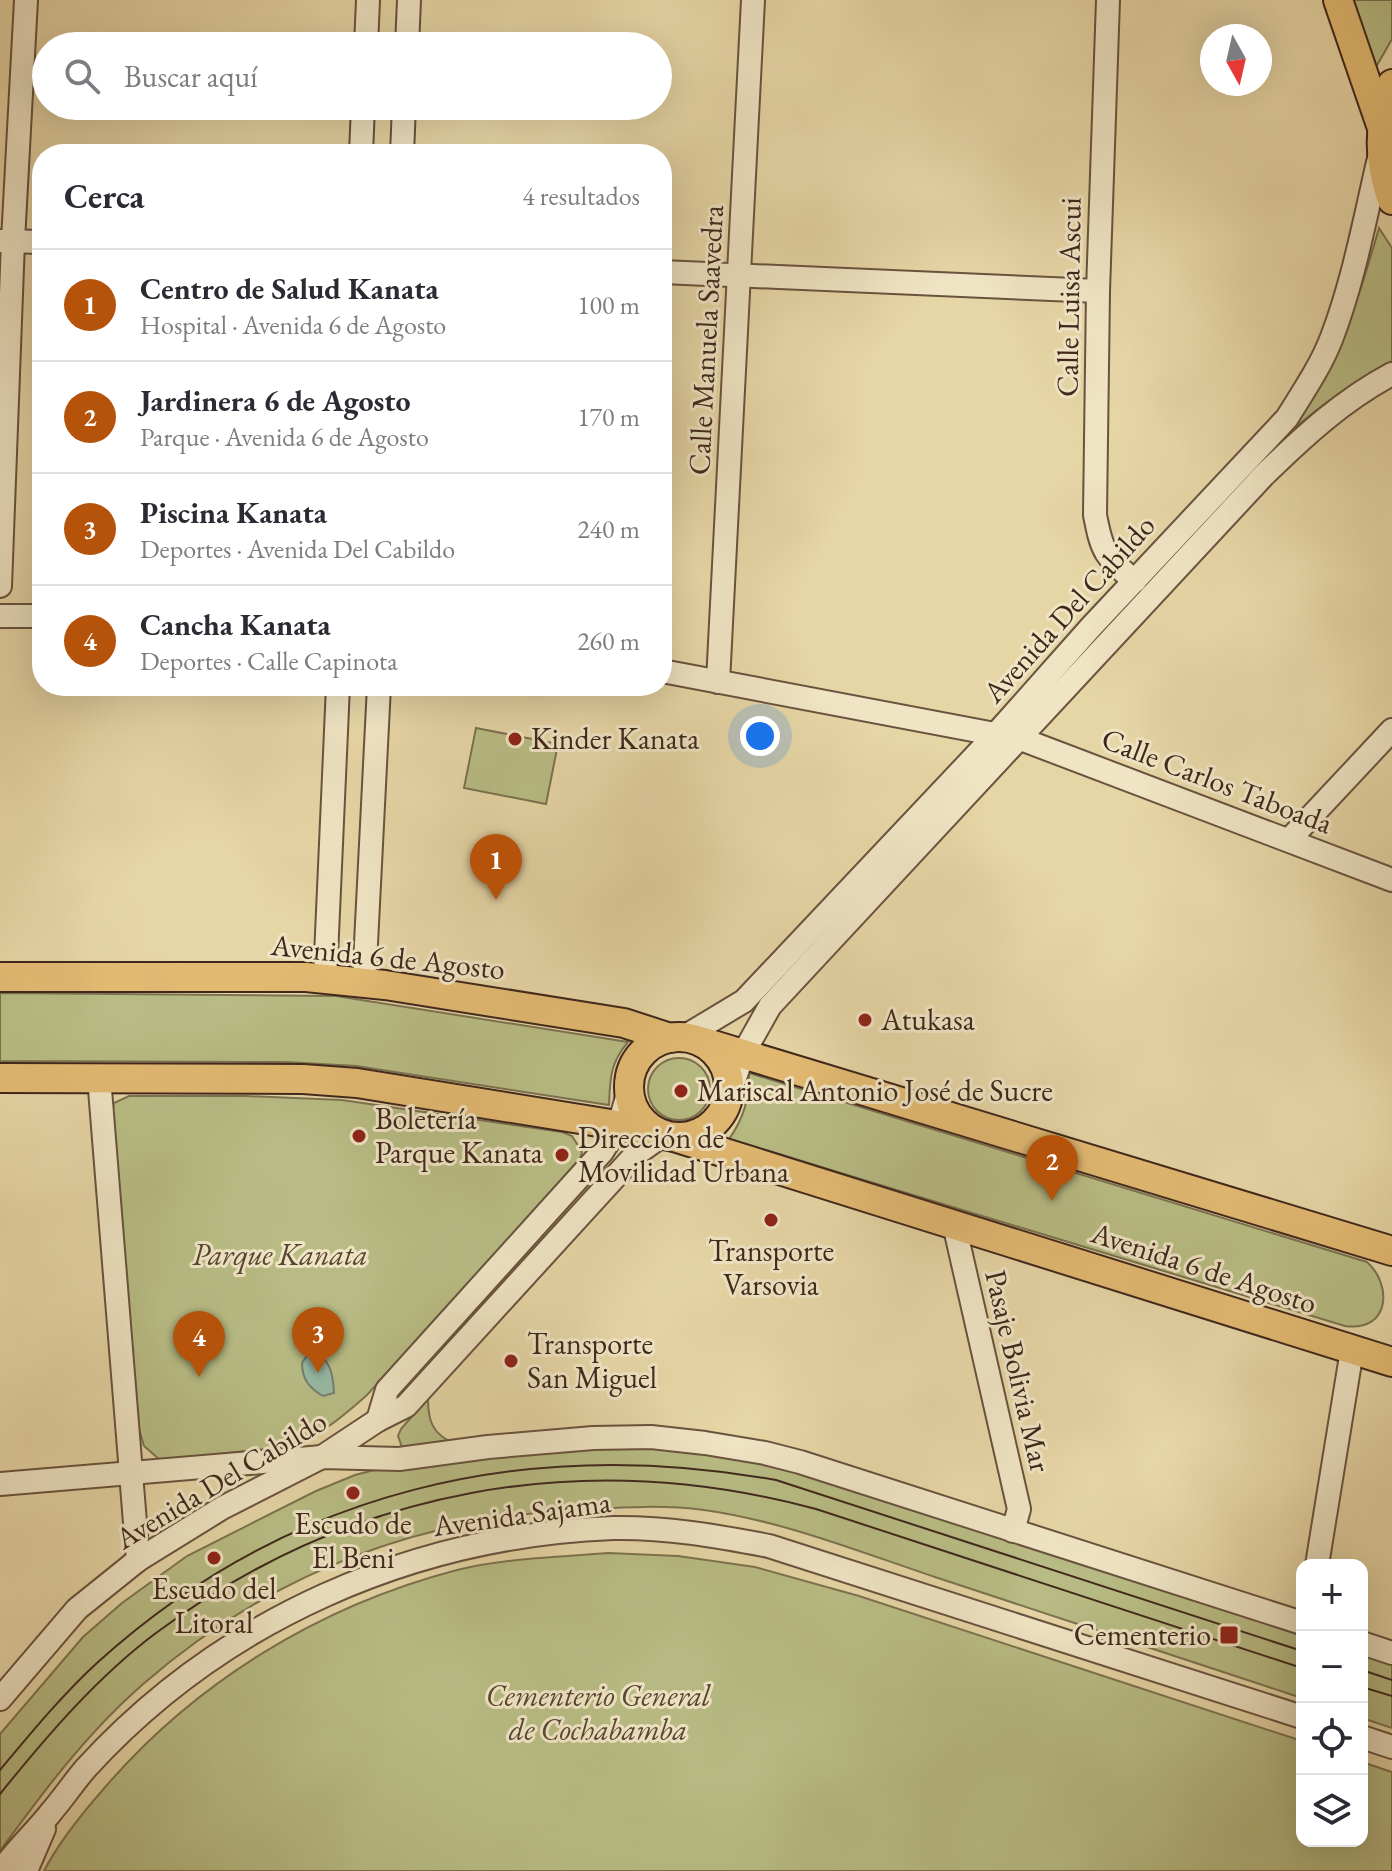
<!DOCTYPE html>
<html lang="es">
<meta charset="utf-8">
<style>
:root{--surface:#fff;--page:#f2f2f3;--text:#2b2b33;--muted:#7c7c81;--line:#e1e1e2;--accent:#b45309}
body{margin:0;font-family:"EB Garamond",serif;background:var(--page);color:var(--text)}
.controls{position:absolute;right:24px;bottom:24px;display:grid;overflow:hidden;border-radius:16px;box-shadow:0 8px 32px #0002}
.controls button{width:72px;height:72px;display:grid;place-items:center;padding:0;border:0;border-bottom:2px solid var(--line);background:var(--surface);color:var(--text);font:40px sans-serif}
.compass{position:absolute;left:1200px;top:24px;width:72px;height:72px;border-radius:50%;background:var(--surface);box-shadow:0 8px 32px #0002;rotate:172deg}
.you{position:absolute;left:760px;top:736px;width:28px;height:28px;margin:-20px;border:6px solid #fff;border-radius:50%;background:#1a73e8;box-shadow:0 0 0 12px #1a73e833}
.badge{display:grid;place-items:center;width:52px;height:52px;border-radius:50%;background:var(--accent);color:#fff;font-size:26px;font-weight:700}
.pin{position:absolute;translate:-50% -66px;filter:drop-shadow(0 2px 4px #0008)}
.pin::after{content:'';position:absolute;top:42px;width:28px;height:24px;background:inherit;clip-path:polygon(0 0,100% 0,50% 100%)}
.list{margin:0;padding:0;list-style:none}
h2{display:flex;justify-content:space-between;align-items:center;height:104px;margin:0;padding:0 32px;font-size:34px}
h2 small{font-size:26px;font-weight:400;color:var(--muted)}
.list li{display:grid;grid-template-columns:52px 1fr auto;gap:24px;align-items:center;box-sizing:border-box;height:112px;padding:0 32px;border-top:2px solid var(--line)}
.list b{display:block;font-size:30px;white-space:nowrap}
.list p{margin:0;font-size:26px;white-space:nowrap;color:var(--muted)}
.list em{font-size:26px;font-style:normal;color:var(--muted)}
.icon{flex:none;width:44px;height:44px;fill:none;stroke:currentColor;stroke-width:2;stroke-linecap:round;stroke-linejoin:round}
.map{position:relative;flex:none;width:1392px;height:1871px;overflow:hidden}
.search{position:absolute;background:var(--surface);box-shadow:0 8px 32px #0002;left:32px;top:32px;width:640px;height:88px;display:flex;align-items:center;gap:20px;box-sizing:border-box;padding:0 28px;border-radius:44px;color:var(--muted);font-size:30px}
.panel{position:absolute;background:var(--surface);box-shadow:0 8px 32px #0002;left:32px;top:144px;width:640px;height:552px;border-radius:32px}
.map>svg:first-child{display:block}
</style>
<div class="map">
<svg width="1392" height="1871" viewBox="0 0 1392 1871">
<rect width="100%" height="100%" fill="#e6d5a5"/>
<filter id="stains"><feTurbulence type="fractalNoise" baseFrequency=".0025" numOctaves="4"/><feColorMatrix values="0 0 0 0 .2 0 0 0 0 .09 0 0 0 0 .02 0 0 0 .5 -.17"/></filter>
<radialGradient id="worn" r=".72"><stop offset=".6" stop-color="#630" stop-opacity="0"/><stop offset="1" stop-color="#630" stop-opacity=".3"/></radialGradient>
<g fill="#b8bc84" stroke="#7c7250" stroke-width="2">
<path d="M1353,0H1392V39L1376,67Z"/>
<path d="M1379,228L1392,248V361C1352,383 1317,408 1283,438C1337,368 1355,312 1379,228Z"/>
<path d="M476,728L558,744L546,804L464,788Z"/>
<path d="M0,993L336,996L628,1042C610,1063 610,1079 609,1105L356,1066L286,1062L0,1061Z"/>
<circle cx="679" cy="1089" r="31"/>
<path d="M749,1073L1367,1262C1392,1284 1391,1332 1345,1326L729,1139C744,1118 749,1099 749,1073Z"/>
<path d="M129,1096H246L342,1100L562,1132L572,1136L582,1152L579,1165L366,1396C342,1417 318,1438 286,1447L160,1460L144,1446L139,1429L109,1121L114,1103Z"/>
<path d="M428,1398C428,1421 432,1434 455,1444L408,1449L402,1447L398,1436L401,1429Z"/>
<path d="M622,1444L764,1459L1302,1632V1698C1180,1658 1057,1617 935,1577C860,1552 783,1521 704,1510C666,1505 626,1507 587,1509C420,1517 269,1574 142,1685C87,1733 43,1792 0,1851V1734L83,1637L122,1603L187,1556L316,1491L355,1475L394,1465Z"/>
<path d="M608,1553L678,1556L755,1567L859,1596L1302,1741V1841H1362V1762L1392,1772V1871H44C59,1842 80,1816 101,1792C193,1683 319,1606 457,1570C505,1558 559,1557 608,1553Z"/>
<path d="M1362,1652L1392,1662V1728L1362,1718Z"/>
</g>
<path fill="#97b9a3" stroke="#747f6d" stroke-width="2" d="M316,1351C331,1363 333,1374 334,1393L323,1396C309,1388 302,1379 302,1363L308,1354Z"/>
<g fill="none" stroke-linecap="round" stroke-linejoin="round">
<g stroke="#69523e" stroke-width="26">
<g id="minor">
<path d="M1108,0L1098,291L1095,515C1102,552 1105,557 1135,581"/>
<path d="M366,46L368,0"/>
<path d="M407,46L409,0"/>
<path d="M361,154L363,106"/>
<path d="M402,154L404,106"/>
<path d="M0,241L42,242"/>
<path d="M662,272L1098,291"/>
<path d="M0,586L13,241L26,0"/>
<path d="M0,616H42"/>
<path d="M662,671L1021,739L1392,880"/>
<path d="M718,682L753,0"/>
<path d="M1289,840L1392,730"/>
<path d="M325,979L338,686"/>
<path d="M364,983L379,686"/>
<path d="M684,1037L744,1001L996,734L1091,627L1287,418C1303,392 1321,366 1332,337C1354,279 1365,218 1379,158"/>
<path d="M99,1077L138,1560"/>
<path d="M727,1102L743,1054L770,1006L1264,475C1304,436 1343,400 1392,374"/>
<path d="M954,1224L1019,1509L1013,1531"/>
<path d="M378,1420L387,1390L602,1152L619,1125L629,1090"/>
<path d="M0,1484L322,1457L399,1459L488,1447L593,1438L651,1437L705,1443L765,1453L800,1462L1302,1623"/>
<path d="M1317,1565L1352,1350"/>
<path d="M1362,1643L1392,1653"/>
<path d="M0,1699L77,1609L138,1560L222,1508L322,1457L378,1420L406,1406L636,1154L663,1135"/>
<path d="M1362,1737L1392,1747"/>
<path d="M1,1871C16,1849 36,1832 52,1811C64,1797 74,1782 86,1768C222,1619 412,1536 613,1528C665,1527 717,1536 769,1546L1302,1717"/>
<path d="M26,1871L44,1829"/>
</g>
</g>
<g stroke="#3f271c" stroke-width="32">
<g id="major">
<path d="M1338,0L1382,128"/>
<path d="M1392,84C1379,122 1378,162 1392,200"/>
<path d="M0,977H306L385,985L624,1023L670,1038"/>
<circle cx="679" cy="1087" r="50"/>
<path d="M700,1041L1392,1251"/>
<path d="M0,1078L303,1079L357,1083L654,1131"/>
<path d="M674,1137L1392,1362"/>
</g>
</g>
<use href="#minor" stroke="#efe4c4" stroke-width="22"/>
<use href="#major" stroke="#e3ba72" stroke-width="28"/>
<g stroke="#3f271c" stroke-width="2">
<path d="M1362,1670L1392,1680"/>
<path d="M1362,1687L1392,1696"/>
<path d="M0,1770C31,1733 62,1695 98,1662C288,1490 526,1435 776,1480L1302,1651"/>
<path d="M0,1794C46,1737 97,1677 156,1633C351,1488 582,1446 816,1509L1302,1668"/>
</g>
</g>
<g fill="#8f2418" stroke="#efe4c4" stroke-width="3">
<circle cx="515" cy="739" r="8"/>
<circle cx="865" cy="1020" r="8"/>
<circle cx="681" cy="1091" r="8"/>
<circle cx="359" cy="1136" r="8"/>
<circle cx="562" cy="1155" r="8"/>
<circle cx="771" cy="1220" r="8"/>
<circle cx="511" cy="1361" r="8"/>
<circle cx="353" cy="1493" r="8"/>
<circle cx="214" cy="1558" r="8"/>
<rect x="1219" y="1625" width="20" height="20" rx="4"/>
</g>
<g text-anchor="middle" stroke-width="6" stroke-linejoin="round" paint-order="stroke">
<g font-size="30" fill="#3f271c" stroke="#efe4c4">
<text transform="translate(1069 297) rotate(-89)" y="10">Calle Luisa Ascui</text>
<text transform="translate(706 340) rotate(-87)" y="10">Calle Manuela Saavedra</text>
<text transform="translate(1069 609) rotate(-48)" y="10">Avenida Del Cabildo</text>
<text transform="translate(1217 781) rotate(21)" y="10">Calle Carlos Taboada</text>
<text transform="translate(388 957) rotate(6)" y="10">Avenida 6 de Agosto</text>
<text transform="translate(1204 1268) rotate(18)" y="10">Avenida 6 de Agosto</text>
<text transform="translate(1018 1371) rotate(77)" y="10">Pasaje Bolivia Mar</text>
<text transform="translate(221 1480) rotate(-31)" y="10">Avenida Del Cabildo</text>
<text transform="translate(522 1514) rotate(-8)" y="10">Avenida Sajama</text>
</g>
<g font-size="30" fill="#3f271c" stroke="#efe4c4" text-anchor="start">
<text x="531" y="749">Kinder Kanata</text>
<text x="881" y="1030">Atukasa</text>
<text x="697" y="1101">Mariscal Antonio José de Sucre</text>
<text x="375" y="1129">Boletería<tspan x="375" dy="34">Parque Kanata</tspan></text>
<text x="578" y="1148">Dirección de<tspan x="578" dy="34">Movilidad Urbana</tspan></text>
<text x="771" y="1261" text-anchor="middle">Transporte<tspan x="771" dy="34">Varsovia</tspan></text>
<text x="527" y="1354">Transporte<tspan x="527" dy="34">San Miguel</tspan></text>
<text x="353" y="1534" text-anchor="middle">Escudo de<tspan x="353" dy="34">El Beni</tspan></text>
<text x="214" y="1599" text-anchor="middle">Escudo del<tspan x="214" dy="34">Litoral</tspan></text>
<text x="1211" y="1645" text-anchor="end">Cementerio</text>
</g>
<g font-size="30" font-style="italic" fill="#574531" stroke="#efe4c4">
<text x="280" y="1265">Parque Kanata</text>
<text x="598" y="1706">Cementerio General<tspan x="598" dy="34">de Cochabamba</tspan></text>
</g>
</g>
<rect width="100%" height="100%" filter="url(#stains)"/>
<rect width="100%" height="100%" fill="url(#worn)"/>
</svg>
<div class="controls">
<button>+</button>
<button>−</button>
<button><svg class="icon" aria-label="locate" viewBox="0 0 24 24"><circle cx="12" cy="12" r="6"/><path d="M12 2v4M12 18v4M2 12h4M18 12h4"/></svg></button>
<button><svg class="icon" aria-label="layers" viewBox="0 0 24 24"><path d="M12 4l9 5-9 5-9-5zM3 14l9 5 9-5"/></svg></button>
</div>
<svg class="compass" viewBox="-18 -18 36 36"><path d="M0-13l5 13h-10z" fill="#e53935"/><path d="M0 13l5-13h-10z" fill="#7c7c81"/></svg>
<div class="you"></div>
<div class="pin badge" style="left:496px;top:900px">1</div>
<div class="pin badge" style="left:1052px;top:1201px">2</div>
<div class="pin badge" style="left:318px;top:1373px">3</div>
<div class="pin badge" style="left:199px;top:1377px">4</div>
<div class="search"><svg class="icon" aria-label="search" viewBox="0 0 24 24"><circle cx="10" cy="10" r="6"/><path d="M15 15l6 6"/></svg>Buscar aquí</div>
<section class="panel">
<h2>Cerca<small>4 resultados</small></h2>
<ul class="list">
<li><span class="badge">1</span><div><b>Centro de Salud Kanata</b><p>Hospital · Avenida 6 de Agosto</p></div><em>100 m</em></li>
<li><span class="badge">2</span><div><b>Jardinera 6 de Agosto</b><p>Parque · Avenida 6 de Agosto</p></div><em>170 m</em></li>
<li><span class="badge">3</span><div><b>Piscina Kanata</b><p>Deportes · Avenida Del Cabildo</p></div><em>240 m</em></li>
<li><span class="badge">4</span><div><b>Cancha Kanata</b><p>Deportes · Calle Capinota</p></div><em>260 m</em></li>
</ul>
</section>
</div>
